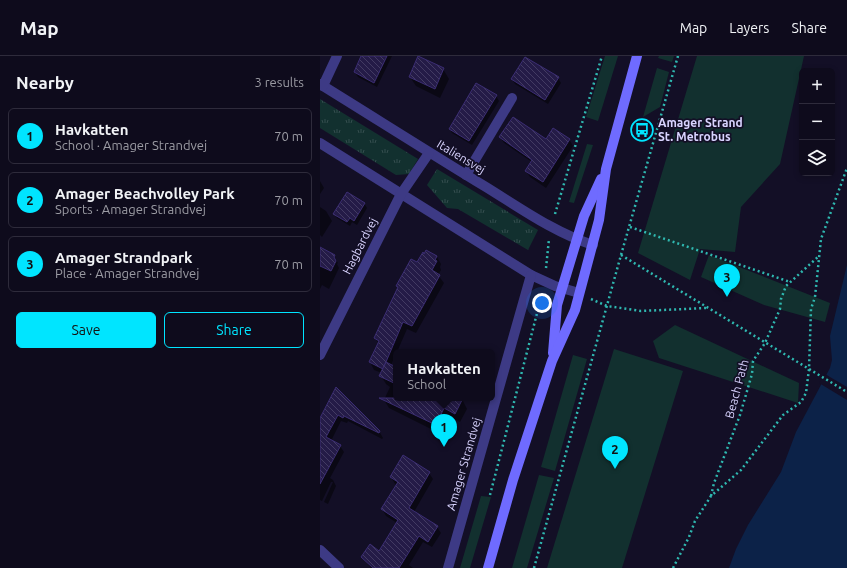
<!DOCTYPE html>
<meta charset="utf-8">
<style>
:root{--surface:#0e0b1c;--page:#1c1929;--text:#f1f3f6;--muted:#9b9ba3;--line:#2e2b3b;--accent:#00e5ff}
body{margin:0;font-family:Ubuntu,sans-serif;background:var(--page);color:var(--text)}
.controls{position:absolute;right:12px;top:12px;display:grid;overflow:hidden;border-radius:6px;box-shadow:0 2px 6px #0003}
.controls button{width:36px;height:36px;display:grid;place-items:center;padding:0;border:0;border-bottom:1px solid var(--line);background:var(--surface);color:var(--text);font:20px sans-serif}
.you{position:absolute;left:222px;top:247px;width:14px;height:14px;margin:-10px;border:3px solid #fff;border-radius:50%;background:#1a73e8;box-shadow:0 0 0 6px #1a73e833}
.badge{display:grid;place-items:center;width:26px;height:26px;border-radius:50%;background:var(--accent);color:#111;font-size:13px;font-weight:700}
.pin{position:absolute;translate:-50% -33px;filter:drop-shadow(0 1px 2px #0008)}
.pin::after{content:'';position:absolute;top:21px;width:14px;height:12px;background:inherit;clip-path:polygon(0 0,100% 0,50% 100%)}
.popup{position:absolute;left:73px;top:293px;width:102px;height:52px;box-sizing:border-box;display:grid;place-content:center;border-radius:6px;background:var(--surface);filter:drop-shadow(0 1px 3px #0005);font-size:13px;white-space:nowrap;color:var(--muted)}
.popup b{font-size:15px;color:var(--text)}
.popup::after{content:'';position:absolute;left:50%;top:100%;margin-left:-8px;border:8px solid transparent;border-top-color:var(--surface)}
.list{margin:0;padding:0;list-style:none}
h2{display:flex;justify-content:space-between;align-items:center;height:52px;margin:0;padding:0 16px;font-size:17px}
h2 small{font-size:13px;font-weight:400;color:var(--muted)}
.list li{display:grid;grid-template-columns:26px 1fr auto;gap:12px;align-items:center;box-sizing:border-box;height:56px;margin:0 8px 8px;padding:0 8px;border:1px solid var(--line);border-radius:6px}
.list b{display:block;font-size:15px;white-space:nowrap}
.list p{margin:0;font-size:13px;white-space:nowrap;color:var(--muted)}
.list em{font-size:13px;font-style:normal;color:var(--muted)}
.actions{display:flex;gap:8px;padding:12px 16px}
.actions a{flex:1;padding:9px 0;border:1px solid var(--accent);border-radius:6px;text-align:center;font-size:14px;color:var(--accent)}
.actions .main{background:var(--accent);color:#111}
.icon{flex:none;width:22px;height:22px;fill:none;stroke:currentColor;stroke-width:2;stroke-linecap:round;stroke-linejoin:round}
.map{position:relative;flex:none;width:527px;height:512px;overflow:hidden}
header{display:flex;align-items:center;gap:24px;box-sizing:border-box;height:56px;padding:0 20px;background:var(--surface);border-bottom:1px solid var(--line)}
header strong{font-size:19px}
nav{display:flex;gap:22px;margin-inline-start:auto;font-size:14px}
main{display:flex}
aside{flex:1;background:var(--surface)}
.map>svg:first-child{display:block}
</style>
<header>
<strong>Map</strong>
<nav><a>Map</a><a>Layers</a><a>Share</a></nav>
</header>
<main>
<aside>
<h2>Nearby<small>3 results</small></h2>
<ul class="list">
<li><span class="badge">1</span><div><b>Havkatten</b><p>School · Amager Strandvej</p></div><em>70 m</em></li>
<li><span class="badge">2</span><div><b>Amager Beachvolley Park</b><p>Sports · Amager Strandvej</p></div><em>70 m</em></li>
<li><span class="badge">3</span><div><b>Amager Strandpark</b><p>Place · Amager Strandvej</p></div><em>70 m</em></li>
</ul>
<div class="actions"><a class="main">Save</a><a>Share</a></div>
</aside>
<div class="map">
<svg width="527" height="512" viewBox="0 0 527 512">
<defs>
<pattern id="park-tufts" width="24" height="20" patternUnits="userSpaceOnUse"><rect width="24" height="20" fill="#12302f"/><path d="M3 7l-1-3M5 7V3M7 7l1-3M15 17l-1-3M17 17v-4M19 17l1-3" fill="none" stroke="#344d4e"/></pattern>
<pattern id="building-back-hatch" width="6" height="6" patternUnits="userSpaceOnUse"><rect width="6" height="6" fill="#241b47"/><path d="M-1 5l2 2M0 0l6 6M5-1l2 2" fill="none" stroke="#433b63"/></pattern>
</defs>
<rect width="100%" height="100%" fill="#130f26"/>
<g fill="#12302f">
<path d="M285,0H298L278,65L266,61Z"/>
<path d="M339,0H354L352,6L338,2Z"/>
<path d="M377,0H484L460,108L421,151L415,196L380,193L370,224L318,197Z"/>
<path d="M337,12L349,16L340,51L323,61Z"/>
<path d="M267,88L273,89L254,147L249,146Z"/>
<path d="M389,199L510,247L505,266L444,249L381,221Z"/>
<path d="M355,269L479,327L478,347L339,302L333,285Z"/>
<path d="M294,293L363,315L302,512H227Z"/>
<path d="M253,299L267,303L235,415L221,411Z"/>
<path d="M219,419L234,422L207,512H192Z"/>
<path d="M161,440L171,441L150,512H140Z"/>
</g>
<g fill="url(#park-tufts)">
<path d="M0,43L98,103L89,118L76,119L0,72Z"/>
<path d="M117,113L218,174L208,194L138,153L127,152L107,129Z"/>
</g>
<path fill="#0c2248" d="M527,209V512H409L416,493L428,469L461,416L476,376L510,312L512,304L510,280Z"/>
<path fill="#130f26" d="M505,318L527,331V344L499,327Z"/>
<g fill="#0007">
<path d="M42,0H72L57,31L38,21L35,16Z"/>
<path d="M123,13L129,23L120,42L96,30L90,21Z"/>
<path d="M238,22L241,27L228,48L195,28L192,23Z"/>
<path d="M157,28L176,40L179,45L152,89L132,77L130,73Z"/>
<path d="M180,81L226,84L249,83L253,90L226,132L210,121L206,115L212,106L184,87Z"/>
<path d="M0,125L4,132L0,138Z"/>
<path d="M44,147L47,152L37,169L32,166L30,170L17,162L14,158Z"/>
<path d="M0,151L6,155L12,165L2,181L0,179Z"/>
<path d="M0,192L14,200L18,207L17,208L19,212L9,233L2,229L0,233Z"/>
<path d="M105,199L117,201L121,208L120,211L121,214L118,219L124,227L96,277L87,273L77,296H76L71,310L76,312V342H144L143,345L147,353L140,366L129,361L121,378L69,352L64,344L70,331L66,328L61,320L62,317L54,314L50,306L59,288L55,282L97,207Z"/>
<path d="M138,293L145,296H136Z"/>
<path d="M16,332L59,375L63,382L62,383L28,365L27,367L21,365L11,385L20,390L24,396L10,422L13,424L16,430L8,448L4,446L13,426H11L2,445L0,444V363Z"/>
<path d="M109,417L113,423L94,456L117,471L121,477L112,491L103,486L89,509L93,512H51L42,501L59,496L77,467L66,460L62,453L77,429L75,428L71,421Z"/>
</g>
<g fill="url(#building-back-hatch)" stroke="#3b2d73">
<path d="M41,0H67L54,27L34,16Z"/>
<path d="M98,0L124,12L115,33L89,21Z"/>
<path d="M205,1L239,21L225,44L191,23Z"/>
<path d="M156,27L177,39L149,85L129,73Z"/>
<path d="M193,61L226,83L233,72L250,83L223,126L205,115L212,104L179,81Z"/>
<path d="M27,136L45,147L34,165L30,162L27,166L13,158Z"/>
<path d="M0,191L15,199L14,201L16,205L11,215L0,210Z"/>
<path d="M106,194L117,200L115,204L117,205L112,214L120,219L92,270L83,266L63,313L49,306L59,285L54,282L78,231L76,230L91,203L97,206L103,196L104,198Z"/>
<path d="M66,306L76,311V328L59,320Z"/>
<path d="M16,331L60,375L59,377L24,360L23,362L18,359L6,381L21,389L0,428V362Z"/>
<path d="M59,342H143L135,358L124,352L116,369Z"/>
<path d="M83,399L110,416L89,452L118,470L108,486L99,480L79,512H53L41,501L50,488L59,495L78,464L61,453L78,426L70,421Z"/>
</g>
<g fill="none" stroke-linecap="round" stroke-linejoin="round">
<g stroke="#2fb8b0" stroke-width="2.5" stroke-dasharray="2 3" stroke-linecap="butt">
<path d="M235,158L282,0"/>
<path d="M310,171L470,226"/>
<path d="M301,199L527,336"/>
<path d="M226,212L229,183"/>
<path d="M271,243L287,250L321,255L386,252"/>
<path d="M170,439L222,238"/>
<path d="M391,440L394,427L420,359L432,318L433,305L445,287L460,253L461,243L466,230L499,200"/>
<path d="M214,512L301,199L358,0"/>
<path d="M353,512L369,481L375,465L391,440L421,414L463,359L481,346L486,337L489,313L491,253L495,241L501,183L527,112"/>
</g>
<path stroke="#3d3a85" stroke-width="10" d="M146,119L192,42"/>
<g stroke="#3d3a85" stroke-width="10">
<path d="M0,28C55,62 110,97 166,131C200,152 235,177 273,189"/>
<path d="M3,30L17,0"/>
<path d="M0,87L211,219L235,230L259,237"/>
<path d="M0,299L81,138L109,97"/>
<path d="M0,494L19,512"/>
<path d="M128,512L211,219"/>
</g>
<g stroke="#6f6bff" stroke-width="10">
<path d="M233,297L237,249L264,160L281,123"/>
<path d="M168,512L193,424L232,305L255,254L279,164L286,113L317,0"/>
</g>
</g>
<defs>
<g id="bus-ring" transform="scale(1.15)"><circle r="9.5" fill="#130f26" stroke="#00e5ff" stroke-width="1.5"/><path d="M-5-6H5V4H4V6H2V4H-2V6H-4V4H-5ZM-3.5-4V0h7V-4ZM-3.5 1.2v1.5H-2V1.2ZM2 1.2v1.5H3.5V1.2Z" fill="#00e5ff"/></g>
</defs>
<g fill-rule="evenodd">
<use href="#bus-ring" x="322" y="74"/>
</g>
<g text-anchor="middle" stroke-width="3.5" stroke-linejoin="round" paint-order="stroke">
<g font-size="12" font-weight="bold" fill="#d9d4ff" stroke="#130f26" text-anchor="start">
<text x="338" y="71">Amager Strand<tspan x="338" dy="14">St. Metrobus</tspan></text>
</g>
<g font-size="12" fill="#d9d4ff" stroke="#130f26">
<text transform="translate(141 101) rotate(31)" y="4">Italiensvej</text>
<text transform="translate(40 190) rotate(-63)" y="4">Hagbardvej</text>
<text transform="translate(417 333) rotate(-75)" y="4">Beach Path</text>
<text transform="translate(144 408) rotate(-74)" y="4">Amager Strandvej</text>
</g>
</g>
</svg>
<div class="controls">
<button>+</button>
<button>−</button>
<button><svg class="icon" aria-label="layers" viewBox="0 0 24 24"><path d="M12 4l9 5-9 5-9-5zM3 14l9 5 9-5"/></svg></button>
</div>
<div class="you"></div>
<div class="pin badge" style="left:124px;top:391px">1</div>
<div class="popup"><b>Havkatten</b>School</div>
<div class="pin badge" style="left:295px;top:413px">2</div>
<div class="pin badge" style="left:407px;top:241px">3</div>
</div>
</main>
